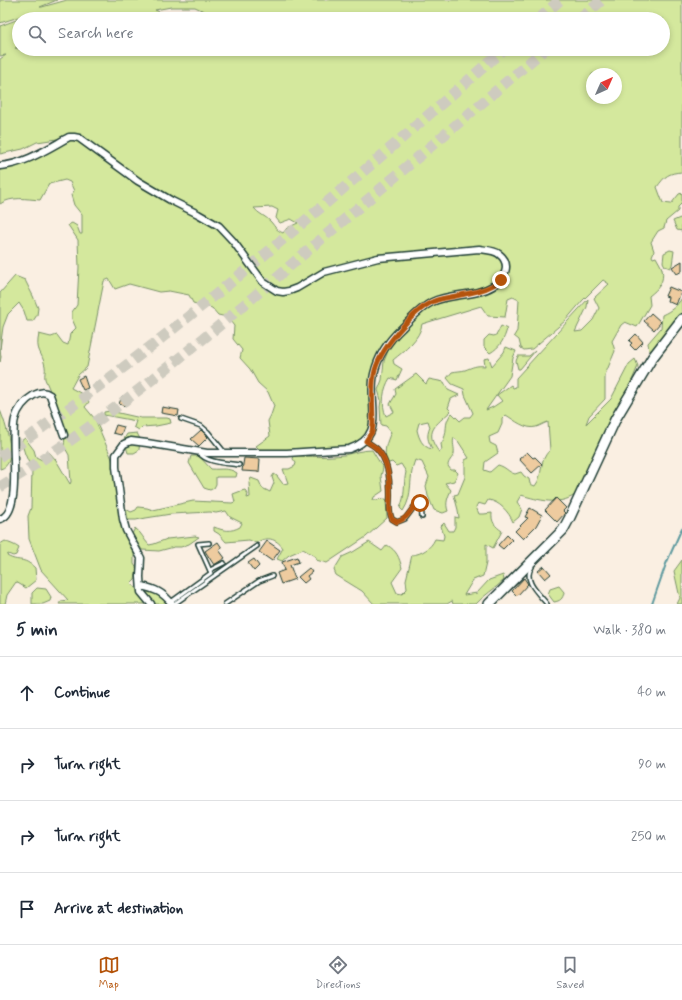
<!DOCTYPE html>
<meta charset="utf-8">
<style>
:root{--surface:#fff;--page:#f6f6f7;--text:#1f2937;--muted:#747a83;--line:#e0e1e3;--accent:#b45309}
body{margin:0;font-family:Mynerve,sans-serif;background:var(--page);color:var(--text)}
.compass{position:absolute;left:586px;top:68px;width:36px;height:36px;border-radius:50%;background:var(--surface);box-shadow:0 2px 6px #0003;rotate:45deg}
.stop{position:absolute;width:12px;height:12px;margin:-9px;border:3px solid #b45309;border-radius:50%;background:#fff}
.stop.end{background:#b45309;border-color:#fff;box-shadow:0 1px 4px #0008}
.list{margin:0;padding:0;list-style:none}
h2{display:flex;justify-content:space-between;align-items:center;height:52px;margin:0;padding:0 16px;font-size:17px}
h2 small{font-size:13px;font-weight:400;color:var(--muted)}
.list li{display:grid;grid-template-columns:26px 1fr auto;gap:12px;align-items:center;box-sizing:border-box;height:72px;padding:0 16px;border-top:1px solid var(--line)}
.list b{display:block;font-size:15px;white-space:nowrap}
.list em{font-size:13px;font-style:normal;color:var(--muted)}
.icon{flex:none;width:22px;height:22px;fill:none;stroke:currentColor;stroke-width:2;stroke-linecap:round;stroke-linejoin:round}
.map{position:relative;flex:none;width:682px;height:604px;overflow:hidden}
.search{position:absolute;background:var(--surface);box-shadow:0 2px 6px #0003;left:12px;right:12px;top:12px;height:44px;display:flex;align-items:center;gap:10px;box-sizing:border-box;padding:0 14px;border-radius:22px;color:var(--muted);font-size:15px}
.sheet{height:340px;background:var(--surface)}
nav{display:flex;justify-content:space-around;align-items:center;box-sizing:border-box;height:56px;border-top:1px solid var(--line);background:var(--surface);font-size:11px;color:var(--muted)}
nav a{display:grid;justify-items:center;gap:2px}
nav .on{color:var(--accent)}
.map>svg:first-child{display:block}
</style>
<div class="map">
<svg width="682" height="604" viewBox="0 0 682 604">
<rect width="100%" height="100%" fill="#faefe2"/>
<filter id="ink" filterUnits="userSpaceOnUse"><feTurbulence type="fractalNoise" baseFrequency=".025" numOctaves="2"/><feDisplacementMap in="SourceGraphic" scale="8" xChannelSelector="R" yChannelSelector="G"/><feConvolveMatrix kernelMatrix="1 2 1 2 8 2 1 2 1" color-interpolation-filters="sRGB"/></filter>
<g filter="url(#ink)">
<g fill="#d4e89d" stroke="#7a9268" fill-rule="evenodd">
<path d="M0,0H57L40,7H42L67,0H682V172C668,173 665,176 657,187L663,203L671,204L679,194L682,193V203L678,207V211L666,221L664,228L658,231L651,242L654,251L652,256L653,258L656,257C658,261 661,265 662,269C665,282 658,289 649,296L650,305L637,327L625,322L621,325L612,341L615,351L605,375V399L589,416L586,424L611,399L629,364L635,359L638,366L630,385L610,418L575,495C558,506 539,500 521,495L517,502L522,509L519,517L513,522C509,512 499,501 488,500L485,505L478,503L476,507L479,514H484L492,513C491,522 495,526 502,531L493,548L486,544V563L483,576L473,580L464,595L477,593L489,580L503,575L504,580C495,589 484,595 476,604H453L452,601L447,604H374L362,591L336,575L334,570L342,557L353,552L369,542L382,551L387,545C397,551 399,557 402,568L392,582L397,593L402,594L407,589L406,580L412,555C422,554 431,548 435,539L443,540L444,536L441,526L444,523L449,531H453L455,527V517L459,518L458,510L454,495L458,494L465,477V460L469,458L458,441L454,438C452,443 455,448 454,454C452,459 448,461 448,466L451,470H455L458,473L454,481L445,483L451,490C448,497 445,503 448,511L443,513L434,510L428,496L426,486L429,477L422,462L415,460C408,477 414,495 403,511L400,508C406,495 403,485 406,472L401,464L396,466L392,462L389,463L386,462C384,449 386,444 391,432L386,426L381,425L380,407L381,400L378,390L382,380L384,361L388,351L398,336L377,360L371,416L369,428L364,437L353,445L340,448L296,450H260L256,446L270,436L268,421L271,415L274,406L268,392L258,383L250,369L240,358L242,350L233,339L234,326L227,317L218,315L212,308L193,303L189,295L169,291L159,292L129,284L115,289L109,279L104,281L87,367L78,375L71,388L86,396L89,402L85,407L95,419L112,459L119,499L134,547V564L137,569L135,579L131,583L149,604H59L61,601L68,600L41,570L29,539L28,516L31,508L32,470L25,454L21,441L25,438L34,450L36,457L42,460L49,452L56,460L70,484L71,482L69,455L64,446C68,427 52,396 45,379C44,374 46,371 45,366C42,351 35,352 39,334L51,337L57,335L63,343L68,345L70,334L76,328L72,319V312L77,305L79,267L78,240L68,225L72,223L77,226L80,234H82V215L74,205L71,195L74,191L70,182L65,180L49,184L40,200C27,199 11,196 0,204V168C15,168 54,156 57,139L37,142L23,149L0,154V59L6,55L0,56V26L19,19V46L15,48L19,49H663V19H221L195,7H171L155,10C160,12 165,15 170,15C185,17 201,13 215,19H20L27,17L28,14L0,23ZM592,74H616V98H592ZM272,207L278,210L276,218L280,223L291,219L298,223L287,228L283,233C275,229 276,228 271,222C266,216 258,214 254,208ZM603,280L609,284L594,298L599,308L593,320L582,331L575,332L587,307L588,299L516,378V387L513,388L511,385L497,395L502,401L493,407L486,410L510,376L513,358L516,351L506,347L504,352L492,366L489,358L484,359L485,366C476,365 473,367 465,370C462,371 456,371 452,372L447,378L452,384L464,389L465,395L473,413L470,417H465L460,421L452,413C442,424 450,431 441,444L442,450L439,452C423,431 436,425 451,411L448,408L451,399L459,395L448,390L444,382L429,379L426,384L416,374L395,389L396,394L390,404L394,412L386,416C381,404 383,389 390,378L397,380L402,369L394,364L393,360C404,351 420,339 422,324L481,306L488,316L505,317L508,299L513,297L519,300L517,331L514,336L519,340L521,348L524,350L532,349L565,321L583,300ZM506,415C514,420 526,430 536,427C540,426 544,423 548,422L550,450C538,461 544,475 535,486L530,484L529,479L524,476L521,472L515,474C508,472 506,467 498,465L490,472L484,470L485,462L498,453L496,446L490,443L489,437L498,433L502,424V419ZM428,421L430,427C426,437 428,440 432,449C422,447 419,438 417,430L419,423Z"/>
<path d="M680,218L682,220V231L677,230L673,221Z"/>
<path d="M670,250L674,251L672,265L670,268L665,266L663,262L664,253Z"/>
<path d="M15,276L25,280L33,296L38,308L37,315L33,321H27L24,311L19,303L8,314L3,327L0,349L1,357L0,362V293Z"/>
<path d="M682,298V314L653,349L649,351L648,343L661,328L662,315C671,311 677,306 682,298Z"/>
<path d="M501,326L507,329C504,340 500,347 490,353L484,347V340L489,335L494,336L497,334Z"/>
<path d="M535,351L520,369H518L516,361L518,356H529Z"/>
<path d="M0,410C5,422 20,465 0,469Z"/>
<path d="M110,411L141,418H167L170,419L171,423L156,426L142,427L139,430L134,427L136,421L104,415V412Z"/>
<path d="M137,433L140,439L139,450L134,453H128L124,439L127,434Z"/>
<path d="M372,450L383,468L381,476L383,491L374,497L373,500L386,499L387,518L366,537L327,563L316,560V557L303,549L289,555L282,561L277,559L283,548C276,538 266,536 256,543L249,540L226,542L219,534L214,531V527C224,531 231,532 240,527L242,523L230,517L226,511L216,513L210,512L171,514L146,518L136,520H128L126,509L131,512L136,510L138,507L147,508L153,510L193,501L232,503L235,502L233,494L241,491L245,490L248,494L247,498L250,497L249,483L251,478L259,481L262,488L270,492L274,483L272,477L274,474L277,476L283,484L288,483L283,469H289L295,466L296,463L293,459L294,455C310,457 327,457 344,455C353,453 362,450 372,450Z"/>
<path d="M191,456H199L211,469C221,470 228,467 237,473L236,477H216V484L214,488L210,490L204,488L189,463Z"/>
<path d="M135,528C141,532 144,540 149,545L154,544L167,539L195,536L199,537L189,544L181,547H174L159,551L142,550L132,534Z"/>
<path d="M5,541C10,544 14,544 19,548L16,555L13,556L8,554L7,556C19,563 23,556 35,568L36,580L26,588L16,582L7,595L5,604H0V544Z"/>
<path d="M682,560V604H677L680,598L674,571Z"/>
<path d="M559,586L564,592C563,599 560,601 554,602L548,594L550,589Z"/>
<path d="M37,588L46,589L51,597L50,601L43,604H32V593Z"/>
<path d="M146,588L163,597L169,604H156C150,599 145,596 146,588Z"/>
</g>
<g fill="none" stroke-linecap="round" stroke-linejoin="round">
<path stroke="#5f9a9f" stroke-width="2" d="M652,604L666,564L682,528"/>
</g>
<g fill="#eecb9f" stroke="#1f3d34">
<path d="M682,261V271L677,274L672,267Z"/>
<path d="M669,287L681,292L676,305L667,301L668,297L665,296Z"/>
<path d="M651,313L661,322L654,330L644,321Z"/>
<path d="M636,334L643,342L635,350L630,345L632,343L629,341Z"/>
<path d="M84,376L88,388L83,390L78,379Z"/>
<path d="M122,396L128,398L125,406L119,404Z"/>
<path d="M162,407L179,410L178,416L161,413Z"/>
<path d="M116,425L124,427L121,435L113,433Z"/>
<path d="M201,430L208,437L199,446L191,439Z"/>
<path d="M527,452L533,458L535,457L542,464L532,473L519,459Z"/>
<path d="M244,458L260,459L259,472L242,471Z"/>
<path d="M556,498L566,508L563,511L565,513L557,522L545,510Z"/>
<path d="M530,508L542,515L536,526L523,539L515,531L528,518L525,517Z"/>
<path d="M507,535L512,540L503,549L498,545Z"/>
<path d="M267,541L280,550L272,561L259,552Z"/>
<path d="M218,542L222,548L219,550L225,558L214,565L205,551Z"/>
<path d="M297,557L299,562L290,565L295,579L281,584L277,573L285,570L282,562Z"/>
<path d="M254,559L259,566L254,571L248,563Z"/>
<path d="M544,566L551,574L545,579L538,571Z"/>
<path d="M309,568L312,572L307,576L309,579L304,583L298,577Z"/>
<path d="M524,578L528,584L517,596L512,591Z"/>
</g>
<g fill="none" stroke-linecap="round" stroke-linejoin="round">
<g stroke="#cecbbf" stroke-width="11" stroke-dasharray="11 5.5" stroke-linecap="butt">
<path d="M539,19L560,0"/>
<path d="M580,19L602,0"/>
<path d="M0,457C53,421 104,383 155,343C275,249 390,149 504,49"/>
<path d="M0,487C111,418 213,332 312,247C390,181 468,115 545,49"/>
</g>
<g stroke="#1f3d34" stroke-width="6">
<g id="service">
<path d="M181,419L201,426L208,432L225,453"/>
<path d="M366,441C370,444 375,446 378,450C388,461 390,481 390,495C390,503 388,511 392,519L397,522L405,519L417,503H420L421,505L422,517"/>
<path d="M198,452C207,463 225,463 239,465"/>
<path d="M532,567C522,580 539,594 547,604"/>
<path d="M210,570L224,563"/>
<path d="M171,602L211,573L198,544L209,543"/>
<path d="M174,604L257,546"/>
<path d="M225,604L259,581L272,576"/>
</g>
</g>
<g stroke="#1f3d34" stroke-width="9">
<g id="minor">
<path d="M0,166C25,164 47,149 69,137H74L79,138L138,181L172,201L198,214L219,226L233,241L263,282L277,291L283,292L289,291L297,288L324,272L378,258L479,249C485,250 494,250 499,254C512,264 505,279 493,286C475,297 451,293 432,302C420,308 411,319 402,328C389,340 378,356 374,374C367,404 388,436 349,449L287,453H207L147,443L131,441L124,444L116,455V467L123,519L126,530L141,558L140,577L141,592L151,604"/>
<path d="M0,519C24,513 9,438 15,419C18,408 24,401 34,395C40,392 44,391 50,395L64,435"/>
<path d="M141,586C155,589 163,592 172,604"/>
</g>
</g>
<g stroke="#1f3d34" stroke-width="12">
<path id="secondary" d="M489,604L563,530L570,517L616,418L652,358L682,319"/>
</g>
<use href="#service" stroke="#fff" stroke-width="3"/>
<use href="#minor" stroke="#fff" stroke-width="6"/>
<use href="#secondary" stroke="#fff" stroke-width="9"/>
</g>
</g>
<g fill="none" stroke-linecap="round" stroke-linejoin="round" filter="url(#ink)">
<path stroke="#b45309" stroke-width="5" d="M420,503H417C410,510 408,519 397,522L392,519C388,511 390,503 390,495C390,481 388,461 378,450C375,446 370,444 366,441L372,432L373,424C373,409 371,390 374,375C377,352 415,307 437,300C459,294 483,294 501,280"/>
</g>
</svg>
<svg class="compass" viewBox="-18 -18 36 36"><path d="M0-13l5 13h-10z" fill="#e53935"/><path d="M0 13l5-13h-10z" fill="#747a83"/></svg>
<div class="stop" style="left:420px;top:503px"></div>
<div class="stop end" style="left:501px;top:280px"></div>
<div class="search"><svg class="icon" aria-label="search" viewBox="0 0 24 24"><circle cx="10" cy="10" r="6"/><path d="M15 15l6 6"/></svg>Search here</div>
</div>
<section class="sheet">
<h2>5 min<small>Walk · 380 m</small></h2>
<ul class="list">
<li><svg class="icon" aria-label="ahead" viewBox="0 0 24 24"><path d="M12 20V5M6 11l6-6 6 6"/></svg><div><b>Continue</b></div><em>40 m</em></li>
<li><svg class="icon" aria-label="right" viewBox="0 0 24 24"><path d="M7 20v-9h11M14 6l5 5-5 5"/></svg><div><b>Turn right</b></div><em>90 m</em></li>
<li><svg class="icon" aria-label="right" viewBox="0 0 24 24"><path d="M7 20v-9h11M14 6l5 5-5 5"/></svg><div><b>Turn right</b></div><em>250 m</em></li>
<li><svg class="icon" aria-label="arrive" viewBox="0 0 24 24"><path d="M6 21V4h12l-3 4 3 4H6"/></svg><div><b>Arrive at destination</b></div></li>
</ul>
</section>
<nav>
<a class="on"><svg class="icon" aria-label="map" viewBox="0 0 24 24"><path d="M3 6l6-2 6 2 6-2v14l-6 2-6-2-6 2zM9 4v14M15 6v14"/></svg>Map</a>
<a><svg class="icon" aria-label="directions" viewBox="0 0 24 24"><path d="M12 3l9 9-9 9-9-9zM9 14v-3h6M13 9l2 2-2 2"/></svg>Directions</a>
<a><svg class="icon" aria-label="saved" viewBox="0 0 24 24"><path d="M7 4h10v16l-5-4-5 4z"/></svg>Saved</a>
</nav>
